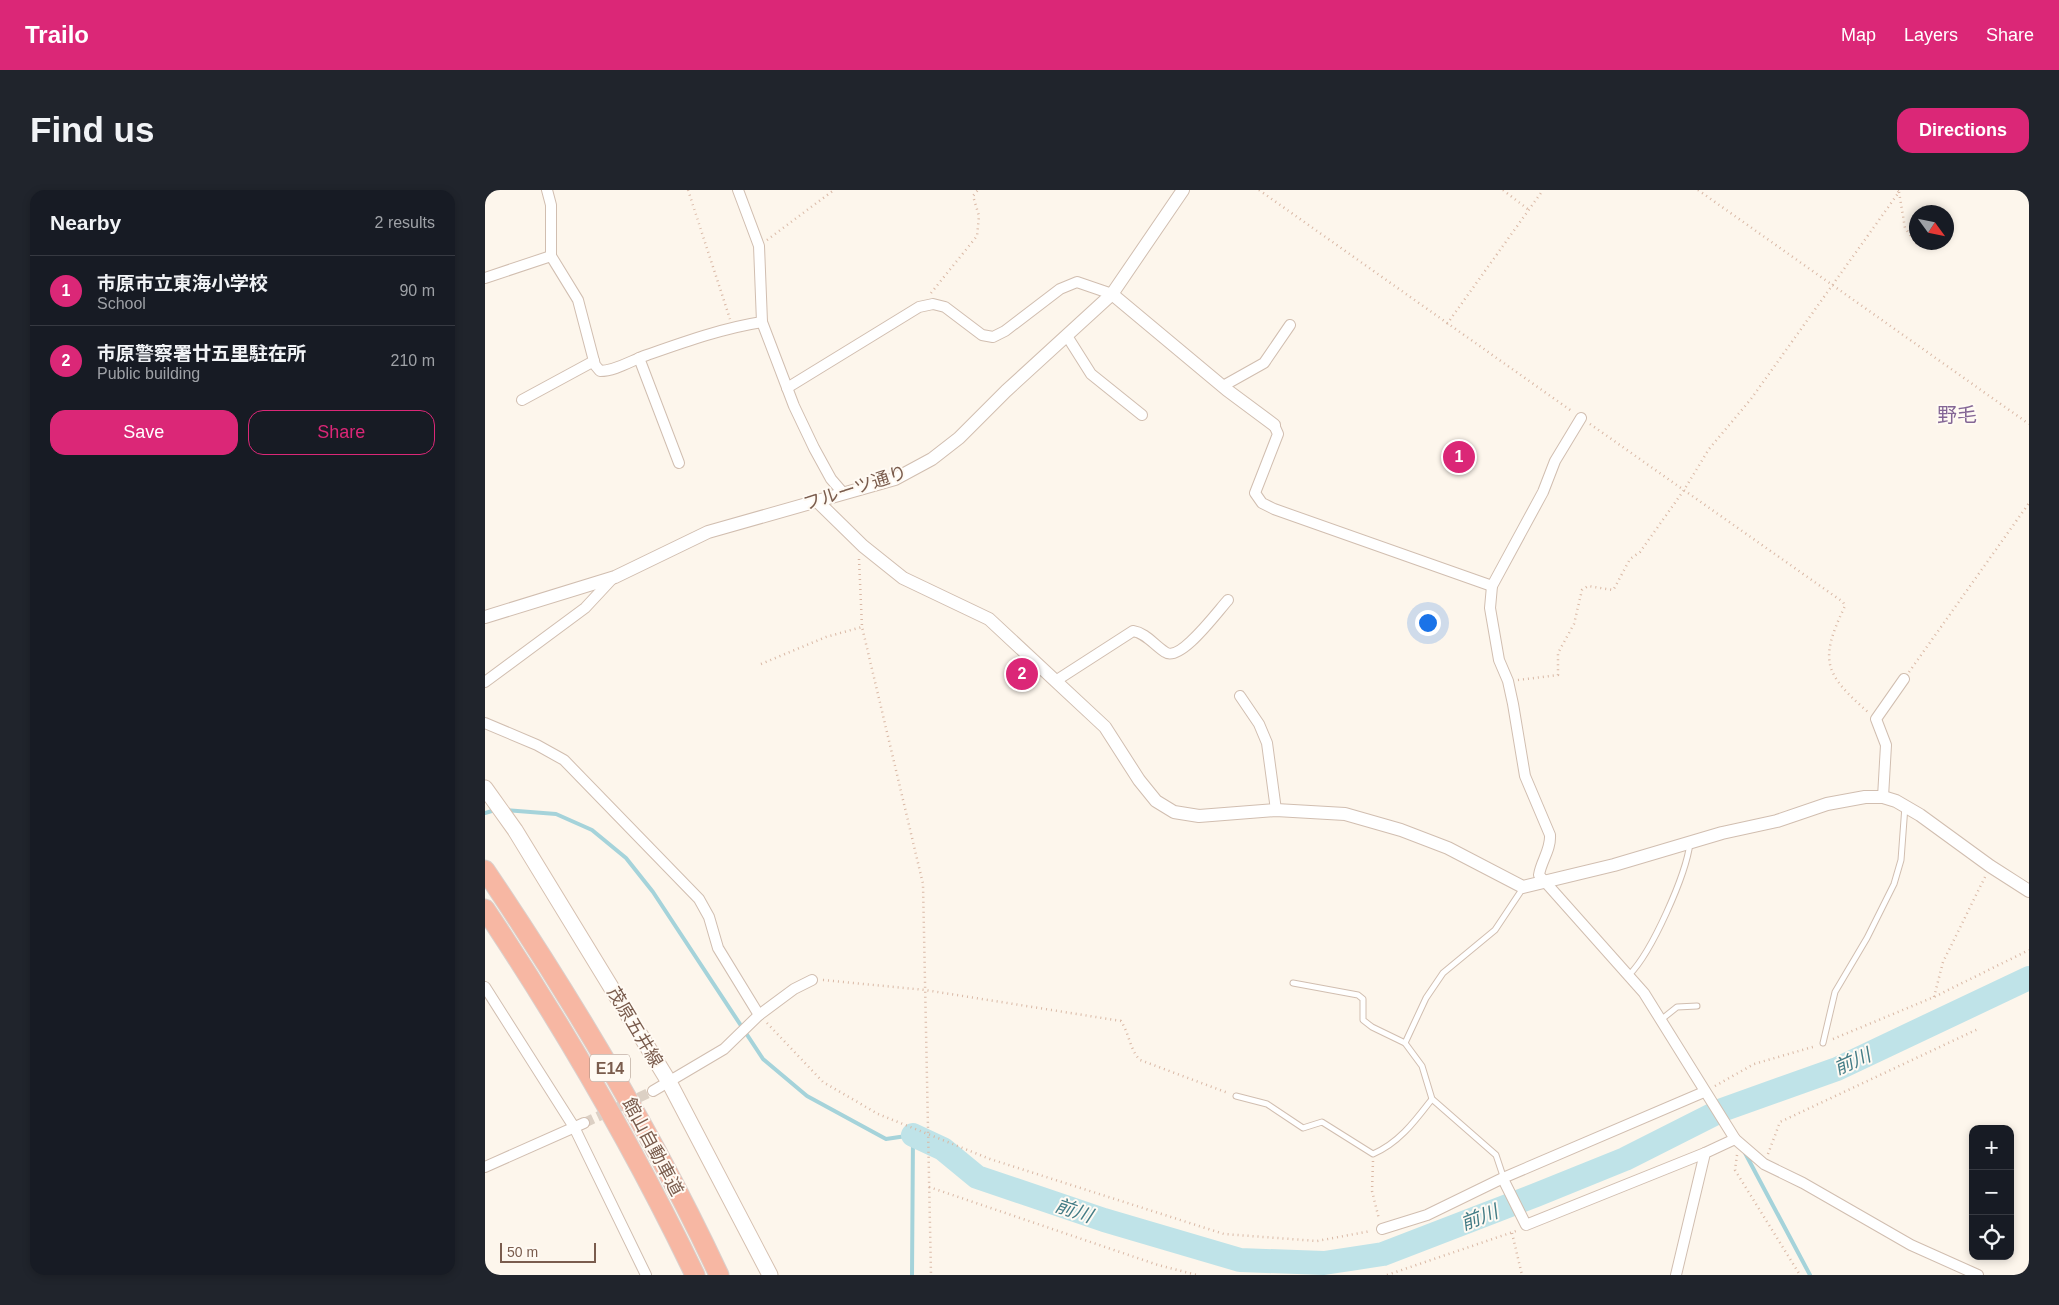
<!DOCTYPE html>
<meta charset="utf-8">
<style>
:root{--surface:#171b24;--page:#20242c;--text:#f1f3f6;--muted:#9ea1a6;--line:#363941;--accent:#db2777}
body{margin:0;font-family:Arial,"Noto Sans JP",sans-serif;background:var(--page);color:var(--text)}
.controls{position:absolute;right:15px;bottom:15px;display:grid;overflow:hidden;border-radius:10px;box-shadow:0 2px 8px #0003}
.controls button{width:45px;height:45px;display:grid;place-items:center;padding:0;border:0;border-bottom:1px solid var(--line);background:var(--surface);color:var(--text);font:25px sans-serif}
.compass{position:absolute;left:1424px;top:15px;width:45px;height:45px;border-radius:50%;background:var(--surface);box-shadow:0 2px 8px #0003;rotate:123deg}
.scale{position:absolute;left:15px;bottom:12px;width:96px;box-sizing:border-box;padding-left:5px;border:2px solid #7a5c4d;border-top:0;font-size:14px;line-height:18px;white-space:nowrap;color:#7a5c4d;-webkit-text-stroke:4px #fffaf3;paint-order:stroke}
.you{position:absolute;left:942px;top:432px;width:18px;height:18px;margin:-12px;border:4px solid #fff;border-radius:50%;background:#1a73e8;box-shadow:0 0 0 8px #1a73e833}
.badge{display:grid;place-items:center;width:32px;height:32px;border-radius:50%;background:var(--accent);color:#fff;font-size:16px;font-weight:700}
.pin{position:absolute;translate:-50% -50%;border:2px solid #fff;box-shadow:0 1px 5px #0006}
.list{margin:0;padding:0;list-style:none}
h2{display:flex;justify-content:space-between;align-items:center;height:65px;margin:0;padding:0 20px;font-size:21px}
h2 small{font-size:16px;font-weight:400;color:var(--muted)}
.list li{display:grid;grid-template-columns:32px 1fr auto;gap:15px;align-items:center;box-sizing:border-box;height:70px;padding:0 20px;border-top:1px solid var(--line)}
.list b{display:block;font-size:19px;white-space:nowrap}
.list p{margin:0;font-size:16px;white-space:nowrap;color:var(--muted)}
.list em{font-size:16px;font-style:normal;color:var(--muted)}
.actions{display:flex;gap:10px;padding:15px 20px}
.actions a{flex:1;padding:11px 0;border:1px solid var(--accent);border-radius:15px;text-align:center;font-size:18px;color:var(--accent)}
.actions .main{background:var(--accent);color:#fff}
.icon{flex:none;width:28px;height:28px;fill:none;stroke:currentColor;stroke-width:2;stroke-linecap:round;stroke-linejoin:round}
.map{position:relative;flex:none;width:1544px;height:1085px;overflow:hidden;border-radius:15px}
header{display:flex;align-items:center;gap:30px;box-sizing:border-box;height:70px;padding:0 25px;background:var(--accent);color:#fff}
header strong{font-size:24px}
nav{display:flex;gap:28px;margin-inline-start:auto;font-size:18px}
.intro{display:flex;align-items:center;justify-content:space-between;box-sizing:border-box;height:120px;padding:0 30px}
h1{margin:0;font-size:35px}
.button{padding:12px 22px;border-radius:15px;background:var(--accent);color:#fff;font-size:18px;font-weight:700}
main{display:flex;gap:30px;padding:0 30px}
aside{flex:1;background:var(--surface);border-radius:15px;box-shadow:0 2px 8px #0003}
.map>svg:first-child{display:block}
</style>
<header>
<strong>Trailo</strong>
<nav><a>Map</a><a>Layers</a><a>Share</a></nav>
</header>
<div class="intro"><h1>Find us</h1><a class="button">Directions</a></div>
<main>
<aside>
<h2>Nearby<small>2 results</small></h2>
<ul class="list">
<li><span class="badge">1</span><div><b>市原市立東海小学校</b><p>School</p></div><em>90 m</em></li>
<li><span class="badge">2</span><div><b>市原警察署廿五里駐在所</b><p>Public building</p></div><em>210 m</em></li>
</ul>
<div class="actions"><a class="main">Save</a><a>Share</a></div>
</aside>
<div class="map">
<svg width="1544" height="1085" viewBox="0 0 1544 1085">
<rect width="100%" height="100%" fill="#fdf6ec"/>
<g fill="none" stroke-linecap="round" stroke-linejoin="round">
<g stroke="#a5d3da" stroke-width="4">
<path d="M21,620L71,624L107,640L141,668L168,702L278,869L322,906L401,949L428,945L427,1085"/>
<path d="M0,623L10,620"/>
<path d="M1259,961L1325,1085"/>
</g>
<path stroke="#bfe3e8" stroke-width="24" d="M428,945L458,959L492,987L619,1030L755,1070L839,1073L898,1064L1051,1005L1140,969L1237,920L1352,879L1544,788"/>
<path stroke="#dcd0c4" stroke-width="10" stroke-dasharray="10 5" stroke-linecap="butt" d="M99,933L168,901"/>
<g stroke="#d1beb0" stroke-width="7">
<g id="service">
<path d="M1144,785C1167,762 1201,685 1205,653"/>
<path d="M808,793L873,805L878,809V830L887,837L920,853"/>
<path d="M1177,829L1192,817L1212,816"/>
<path d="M1338,853L1350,802L1382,748L1409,694L1416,670L1420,616"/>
<path d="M751,906L782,914L818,938L837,932L888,964C914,953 930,931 947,909"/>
<path d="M1019,989L1011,965L947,909L937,876L920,853L941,808L958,783L1010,740L1038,698"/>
</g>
</g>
<g stroke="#d1beb0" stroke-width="12">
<g id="minor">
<path d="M62,0L66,15V66L93,110L110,175L115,181C131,181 147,170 162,165C199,152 238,138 277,132"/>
<path d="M253,0L274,56L277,132L309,216L329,258L346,289L359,304"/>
<path d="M0,88L66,66"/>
<path d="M582,146L606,184L657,225"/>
<path d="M154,168L194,273"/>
<path d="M738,196L779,173L805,135"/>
<path d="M302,198L434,117L448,114L460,117L497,145L508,147L520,141L575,99L592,92L627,104"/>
<path d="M37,210L109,171"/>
<path d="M1096,228L1070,271L1058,302L1007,396L1005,418L1014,470L1023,491L1028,514L1040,586L1065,645C1066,660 1056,671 1054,685L1159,803L1250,949L1279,974L1318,993L1426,1055L1493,1085"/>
<path d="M789,235L793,244L770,303L777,313L789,319L1007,396"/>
<path d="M572,490L648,441C661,443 669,455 680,462C695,473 732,422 743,410"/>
<path d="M0,492L100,418L127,389"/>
<path d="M755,506L774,534L782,553L791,620"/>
<path d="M0,533L52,555L79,570L214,709L224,727L233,758L274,825"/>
<path d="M1398,607L1401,555L1391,529L1419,489"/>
<path d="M0,797L89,937L161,1085"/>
<path d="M168,901L239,859L274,825L309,799L327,790"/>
<path d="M0,977L99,933"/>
<path d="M1020,993L1041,1035L1220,963"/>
<path d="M897,1039L942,1025L1018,988L1219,902"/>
<path d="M1191,1085L1220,963L1250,949"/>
<path d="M1543,1085L1544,1084"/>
</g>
</g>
<g stroke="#d1beb0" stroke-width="14">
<g id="tertiary">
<path d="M627,104L742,200L789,235"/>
<path d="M332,311L378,356L418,388L504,429L620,537L654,590L671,611L689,622L714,626L791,620L860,624L916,640L963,658L1038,697L1129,675L1237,643L1292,631L1342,614L1380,607H1398L1411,611L1435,625L1505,676L1544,701"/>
<path d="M0,427L130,387L223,342L410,289L447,269L474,248L521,201L627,104L698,0"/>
</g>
</g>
<g stroke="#d6c0b0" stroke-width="17">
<path id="secondary" d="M0,598L30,640L184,892L285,1085"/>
</g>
<g stroke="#dad1cd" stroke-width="21">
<g id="motorway">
<path d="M0,680C87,809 168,944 234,1085"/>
<path d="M0,719C78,836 149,958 210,1085"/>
</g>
</g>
<g stroke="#d9b8a5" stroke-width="2.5" stroke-dasharray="1 4" stroke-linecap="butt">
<path d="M203,0L245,129"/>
<path d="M774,0L1088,222"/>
<path d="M1018,0L1044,20"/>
<path d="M1213,0L1544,234"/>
<path d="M1414,2L1420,38L1432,54"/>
<path d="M282,50L349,0"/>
<path d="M446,103L492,46L494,26L488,6L493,0"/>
<path d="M962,134L1058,0"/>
<path d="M1105,234L1358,412L1360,416C1333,472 1340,484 1384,523"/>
<path d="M374,369L377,437L438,694L446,1085"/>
<path d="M276,474L341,447L377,437"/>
<path d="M1424,482L1544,313"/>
<path d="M1033,490L1073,485V463L1089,434L1097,400L1103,396L1128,400L1130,397L1145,369L1155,362L1199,300L1224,259L1266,209L1414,2L1412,0"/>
<path d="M338,790L440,800L636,831C644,843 645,860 655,870L743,903"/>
<path d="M1449,807L1458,772L1500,687"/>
<path d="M282,833L338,892L393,924L505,969L739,1044L832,1051L886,1041"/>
<path d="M1348,849L1449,807L1544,760"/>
<path d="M1230,896L1269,874L1331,856"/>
<path d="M1283,964L1295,932L1493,839"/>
<path d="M1252,965L1250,980L1315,1085"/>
<path d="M888,971L887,1001L894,1029"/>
<path d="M444,997L673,1075L712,1085"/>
<path d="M1027,1043L1037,1085"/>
<path d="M902,1085L1031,1041"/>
</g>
<use href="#service" stroke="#fff" stroke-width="5"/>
<use href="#minor" stroke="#fff" stroke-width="10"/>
<use href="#tertiary" stroke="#fff" stroke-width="12"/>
<use href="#secondary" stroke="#fff" stroke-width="15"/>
<use href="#motorway" stroke="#f7b7a3" stroke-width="19"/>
</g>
<g text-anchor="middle" stroke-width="4" stroke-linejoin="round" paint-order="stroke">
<rect fill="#fffaf3" stroke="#a28b7f" stroke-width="1" x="105" y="864.5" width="40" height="27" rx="4"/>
<g font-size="16" font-weight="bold" fill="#7a5c4d">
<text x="125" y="884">E14</text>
</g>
<g font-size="18" fill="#7a5c4d" stroke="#fffaf3">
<text transform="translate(370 298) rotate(-18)" y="6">フルーツ通り</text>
<text transform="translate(150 837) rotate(59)" y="6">茂原五井線</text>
<text transform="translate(168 957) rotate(62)" y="6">館山自動車道</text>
</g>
<g font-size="19" font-style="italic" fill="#437c86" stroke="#fffaf3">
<text transform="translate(1367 871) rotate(-24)" y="7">前川</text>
<text transform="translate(589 1020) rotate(19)" y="7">前川</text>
<text transform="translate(994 1027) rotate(-21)" y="7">前川</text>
</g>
<g font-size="20" fill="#846695" stroke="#fffaf3">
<text x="1472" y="232">野毛</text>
</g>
</g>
</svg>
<div class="controls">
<button>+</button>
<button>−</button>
<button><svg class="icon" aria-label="locate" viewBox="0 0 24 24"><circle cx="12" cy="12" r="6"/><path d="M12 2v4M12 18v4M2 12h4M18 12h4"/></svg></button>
</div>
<svg class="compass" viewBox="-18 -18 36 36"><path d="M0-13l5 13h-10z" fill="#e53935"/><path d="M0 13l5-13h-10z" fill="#9ea1a6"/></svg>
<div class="scale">50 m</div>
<div class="you"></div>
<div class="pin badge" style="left:974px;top:267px">1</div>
<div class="pin badge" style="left:537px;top:484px">2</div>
</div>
</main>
